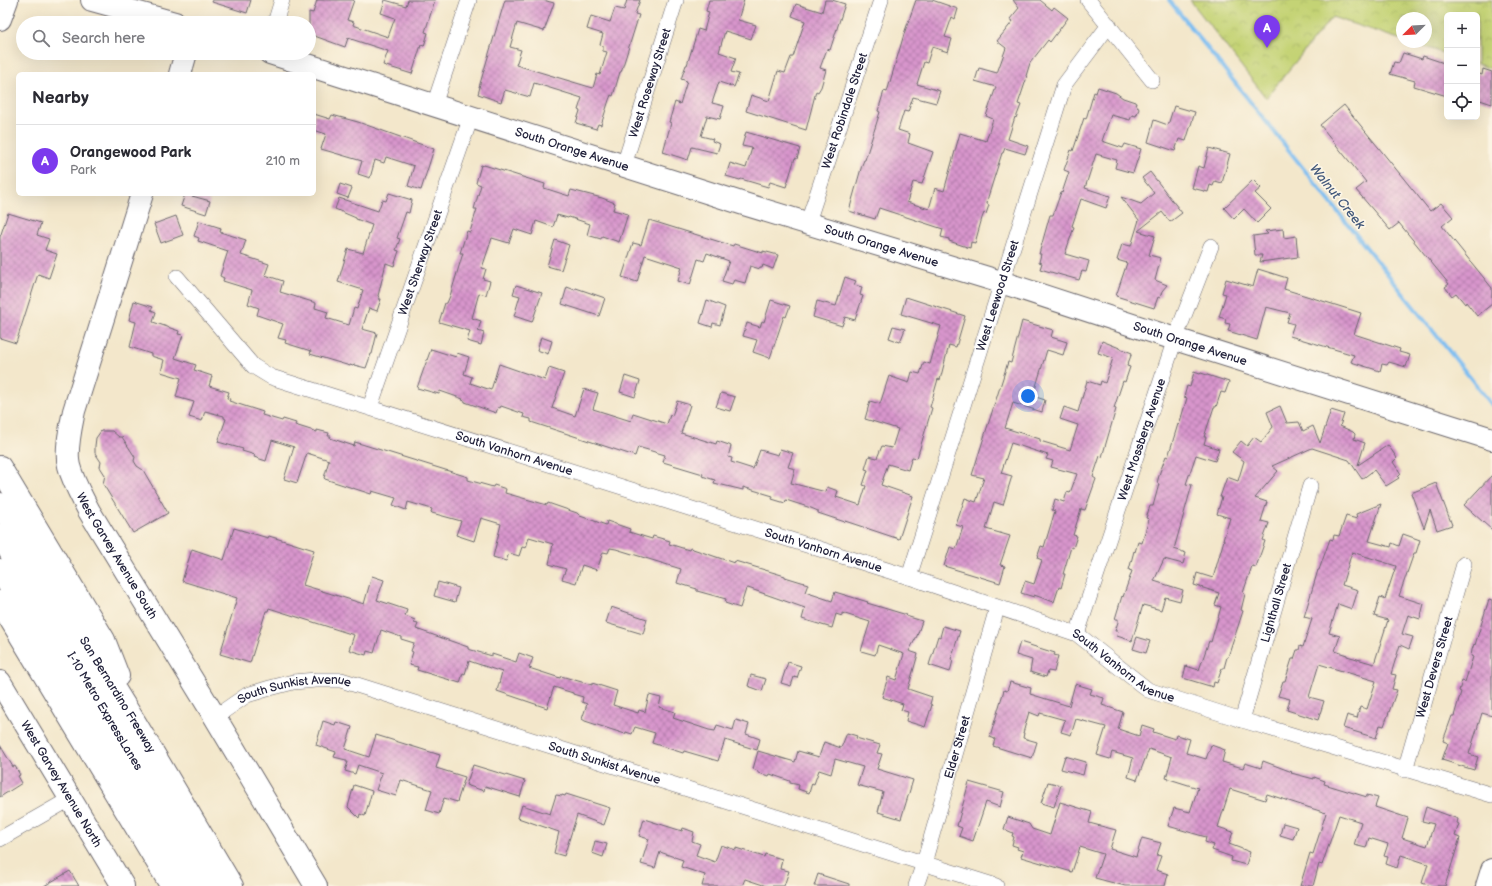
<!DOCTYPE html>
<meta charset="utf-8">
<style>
:root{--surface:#fff;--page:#f7f7f7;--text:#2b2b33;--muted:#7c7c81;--line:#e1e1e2;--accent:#7c3aed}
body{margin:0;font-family:"Balsamiq Sans",sans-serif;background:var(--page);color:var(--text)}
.controls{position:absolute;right:12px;top:12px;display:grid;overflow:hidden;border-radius:6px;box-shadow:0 4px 16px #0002}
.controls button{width:36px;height:36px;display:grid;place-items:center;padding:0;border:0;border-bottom:1px solid var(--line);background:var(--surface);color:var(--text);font:20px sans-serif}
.compass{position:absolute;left:1396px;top:12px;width:36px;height:36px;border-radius:50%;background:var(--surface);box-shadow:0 4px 16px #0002;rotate:246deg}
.you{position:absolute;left:1028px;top:396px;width:14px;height:14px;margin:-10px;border:3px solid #fff;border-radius:50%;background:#1a73e8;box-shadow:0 0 0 6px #1a73e833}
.badge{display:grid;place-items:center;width:26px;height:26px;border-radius:50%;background:var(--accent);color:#fff;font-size:13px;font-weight:700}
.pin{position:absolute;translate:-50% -33px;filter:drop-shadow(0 1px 2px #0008)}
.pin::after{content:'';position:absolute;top:21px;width:14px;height:12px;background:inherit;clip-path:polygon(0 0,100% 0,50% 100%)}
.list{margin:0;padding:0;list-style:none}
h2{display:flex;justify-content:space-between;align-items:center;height:52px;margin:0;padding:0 16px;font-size:17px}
h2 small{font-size:13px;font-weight:400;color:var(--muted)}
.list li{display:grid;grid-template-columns:26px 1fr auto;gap:12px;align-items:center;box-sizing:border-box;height:72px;padding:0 16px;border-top:1px solid var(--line)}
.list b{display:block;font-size:15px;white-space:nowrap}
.list p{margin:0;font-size:13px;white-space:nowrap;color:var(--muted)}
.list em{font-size:13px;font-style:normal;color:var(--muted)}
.icon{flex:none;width:22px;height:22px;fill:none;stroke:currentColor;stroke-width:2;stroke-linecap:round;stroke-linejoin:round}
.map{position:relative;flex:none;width:1492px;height:886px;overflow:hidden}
.search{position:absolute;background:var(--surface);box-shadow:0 4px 16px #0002;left:16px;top:16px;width:300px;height:44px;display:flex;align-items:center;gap:10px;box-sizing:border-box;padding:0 14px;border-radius:22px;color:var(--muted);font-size:15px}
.panel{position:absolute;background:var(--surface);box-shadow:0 4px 16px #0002;left:16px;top:72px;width:300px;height:124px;border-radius:6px}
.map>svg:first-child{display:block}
</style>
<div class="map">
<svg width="1492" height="886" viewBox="0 0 1492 886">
<defs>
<pattern id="park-crowns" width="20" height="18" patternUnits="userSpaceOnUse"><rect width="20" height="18" fill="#c4d375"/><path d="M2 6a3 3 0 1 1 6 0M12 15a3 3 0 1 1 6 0" fill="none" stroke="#a8b566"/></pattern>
<pattern id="building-cross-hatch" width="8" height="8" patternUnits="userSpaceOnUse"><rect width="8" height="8" fill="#d895cc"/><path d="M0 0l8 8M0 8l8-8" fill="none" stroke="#af79a7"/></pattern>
</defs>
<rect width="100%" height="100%" fill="#fcf5e5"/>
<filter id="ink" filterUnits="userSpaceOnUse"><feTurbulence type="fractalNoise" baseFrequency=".025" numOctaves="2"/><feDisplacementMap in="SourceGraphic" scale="8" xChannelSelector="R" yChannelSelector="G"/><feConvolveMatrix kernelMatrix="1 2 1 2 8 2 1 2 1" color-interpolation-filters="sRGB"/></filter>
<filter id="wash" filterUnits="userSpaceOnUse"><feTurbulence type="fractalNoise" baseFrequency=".012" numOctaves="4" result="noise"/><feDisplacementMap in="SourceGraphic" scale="16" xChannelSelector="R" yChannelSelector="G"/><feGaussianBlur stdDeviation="0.9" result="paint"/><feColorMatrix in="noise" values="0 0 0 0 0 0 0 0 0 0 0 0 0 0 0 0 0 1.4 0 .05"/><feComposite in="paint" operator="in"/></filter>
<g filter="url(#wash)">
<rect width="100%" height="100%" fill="#f3e7cb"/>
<path fill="url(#park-crowns)" stroke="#737a58" d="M1190,0H1492V69L1477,64V15H1447V54L1409,42H1426V18H1402V40L1332,17L1266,98Z"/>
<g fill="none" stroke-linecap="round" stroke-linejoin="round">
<path stroke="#7cbdf1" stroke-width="4" d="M1169,0L1492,405"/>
</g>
<g id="blocks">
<g fill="url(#building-cross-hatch)" fill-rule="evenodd">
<path d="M213,0H251L247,13L212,2Z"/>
<path d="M317,0H354L347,20L354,22L353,25L388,37L395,18L381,13L385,0L406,6L408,0H435L425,32L428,33L424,46L421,45L412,74L383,65L388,51L348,38L345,47L309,34V12L313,13Z"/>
<path d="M505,0H543L554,3L544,31L517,23L510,47L521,50L516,65L593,88L597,74L600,75L607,52L603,51V46L600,45L603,34L587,29L591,16L610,22L615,8L624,10L627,0H640L635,14L639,15L621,72H620L613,96L611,95L609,100L601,125L598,124L596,129L576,123L580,111L578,110L582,98L534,83L530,97L505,90L501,102L478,94L480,87H479Z"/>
<path d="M709,0H744L738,20L756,25L751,39L725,31L719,52L736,58L731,72L739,74L734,87L719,82L712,103L724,106L720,119L707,116L701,136L713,139L712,141L720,144L717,153L692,147L688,160L663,152L671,123L669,122L675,102L680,104L687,81L681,79L686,65H687L698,29L704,31L709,12L706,11Z"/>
<path d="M825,0H832L845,4L830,50L827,49L820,68L826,70L821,87L818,92L816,91L806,130L746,111L751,95L769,101L778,71L785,73L791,57H793L805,21L792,16L796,4L822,12Z"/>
<path d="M916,0H932L958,9L955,19L952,17L945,37L952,39L948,52L932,47L927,63L924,62L917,84L940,91L936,103L913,97L908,112L904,111L898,130L910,134L908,143L933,152L922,184L913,182L907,202L929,209L935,188L944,191L960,133L986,141L993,119L986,116L996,87L975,81L979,68L997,73L1006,48L997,41L1013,21L1010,19L1019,8L1013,0H1040L1052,10L1054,7L1068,18L1050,42L1048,40L1030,63L1026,76L1027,77L1018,104L1021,105L1016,118L1015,117L1008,139L1028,146L1025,154L1005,148L1003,153H1002L988,197L987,204L989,205L986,214L984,213L982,218L975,243L971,242L970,248L949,241V239L941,237L943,229L879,208L875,219L849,211L862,165L864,160H865L880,112L878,111L884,91L887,92L905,31Z"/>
<path d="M1403,53L1422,59L1423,56L1447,64V96L1414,86L1415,81L1390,74L1394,62L1399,63Z"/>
<path d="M1483,69L1492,72V104L1477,99V73L1482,75Z"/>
<path d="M1098,87L1116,93L1123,98L1135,102L1139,109L1136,116L1132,115L1130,120L1111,115L1102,141L1123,148L1125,144L1141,149L1133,173L1115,168L1117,160L1096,154L1085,188L1110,196L1106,208L1081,199L1072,226L1074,227L1065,254L1089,261L1086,272L1082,271L1079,280L1040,269L1042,263L1039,262L1041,254H1039L1050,215H1053L1061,192L1062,193L1069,172L1064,170L1071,150L1073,151L1084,118L1086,119L1094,92L1096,93Z"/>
<path d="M1344,105L1430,211L1441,203L1453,217L1442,226L1492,288V304L1477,316L1466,302L1465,304L1456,293L1452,296L1445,287L1449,284L1399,223L1390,230L1356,190L1366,182L1320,125Z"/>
<path d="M1174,106L1195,112L1186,141L1179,139L1175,151L1148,142L1154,120L1168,125Z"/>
<path d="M314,114L330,119L332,115L358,122L434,149L421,190L408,186L414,166L386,157L384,163L375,160L370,178L358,174L362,161L321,149L326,134L314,130Z"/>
<path d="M746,132L800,148L797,159L795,158L786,187L770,182L768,187L741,179L740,180L726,176L730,163L746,168L752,148L742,146Z"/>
<path d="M1209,148L1230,154L1222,183L1215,181L1213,186L1210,185L1208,192L1192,188L1198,166L1204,168Z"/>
<path d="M481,165L484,166V165L545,184L544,188L569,196L571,190L602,198L615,203L613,210L628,214L619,242L602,236L601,239L587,235L590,224L569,217L568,218L557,215L553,227L536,221L532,235L514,229L509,243L492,238L482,268L486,269L483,279L490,281L486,295L479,293L472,318L481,321L478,331L484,333L481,345L467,341L470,331L439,322L445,303H447L450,296L463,253H460L467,231L470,232L477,209H474L481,185L476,183Z"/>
<path d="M1150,172L1182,213L1170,222L1162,212L1138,231L1155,236L1149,255L1161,258L1155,280L1167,285L1162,291L1160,298L1158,297L1154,308L1116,296L1127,263L1117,260L1122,244L1131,246L1139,220L1121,197L1141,204L1154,193L1142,178Z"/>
<path d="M1253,180L1261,188L1255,193L1271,209L1257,223L1244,209L1234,219L1224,208Z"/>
<path d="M340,184L352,188L348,198L337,194Z"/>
<path d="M389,193L412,200L409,213L406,212L397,238L400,239L396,250L399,251L394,266L386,263L378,296L379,297V299H381L377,311L369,308L362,329L377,333L372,354H371L366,368L354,365L353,366L350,365V366L310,354L311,351L285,343L286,340L278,338L283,324L257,315L259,308L248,304L252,290L223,281L224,278L220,276L228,251L198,241L199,238L194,236L199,221L221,228L220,232L246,240L241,255L269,264L265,275L283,281L280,292L316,303L315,308L328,312L326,318L349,325L354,308L357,309L363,290L338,282L348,249L363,253L372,225L356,219V218L335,209L339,198L378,211L382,200L386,201Z"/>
<path d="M185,194L210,201L206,214L181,206Z"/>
<path d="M8,213L41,223L37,235L49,239L45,250L57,254L49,278L38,274L16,343L0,338V237Z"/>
<path d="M176,216L183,235L161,243L154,224Z"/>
<path d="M649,220L733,246L734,244L763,253V251L778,255L773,269L763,265L762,268H760V269L750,266L745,283L734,280L732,284L722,281L729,261L707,253L704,261L698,259L690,285L678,281L682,267L645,255L637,282L622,277L633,243L641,245Z"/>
<path d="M1283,229L1284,238L1296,236L1298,257L1260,262L1262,255H1255L1253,236L1268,234L1265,231Z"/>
<path d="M555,240L569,245L561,270L547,266Z"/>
<path d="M1258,269L1287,278L1284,289L1361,313L1354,334L1400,349L1399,352L1410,355L1406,367L1389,362L1387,365L1382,364L1380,371L1351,362L1354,355L1290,336L1294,324L1287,322L1290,313L1266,307L1257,340L1228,331L1230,324L1225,323L1226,319L1219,317L1226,294L1222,293L1226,279L1253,287Z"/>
<path d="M845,277L856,281L854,285L862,287L860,295L863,296L855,320L845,317L842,326L813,317L817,301L836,306Z"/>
<path d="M516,285L542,293L532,322L514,316L520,296L513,294Z"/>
<path d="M567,287L575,290L576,288L605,298L599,316L562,304Z"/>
<path d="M906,297L965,316L956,347L949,345L940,380L938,379L930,407L932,408L917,458L912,457L908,470L888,464L881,485L913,496L899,539L845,521V522L818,513V511L811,508L786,500L785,503L772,499L773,496L743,487V490L714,483L715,480L702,476L703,474L663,462L665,455L638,447L635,456L531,422V419L523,417L524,414L501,406L500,408L498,407L496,413L465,402V401L462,400L463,399L440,391L439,394L417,388L431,349L456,357L457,353L469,357L464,374L472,377L470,383L491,390L499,364L545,380L549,368L564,373L552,408L575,416L584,389L598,393L593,409L631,421L633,413L667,424L670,415L672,416L677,401L690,405L681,433L716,444L717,441L729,445L731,446L728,457L732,458L731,462L753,469L760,450L778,455L780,449L793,453L788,467L795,469L791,483L826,492L827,487L838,491L836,497L860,505L866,486L863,485L868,470L865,469L869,456L877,458L882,446L892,448L898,429L865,419L870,401L880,404L889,376L909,383L912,372L920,374L924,362L930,364L941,326L901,314Z"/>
<path d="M707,300L725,307L720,325L713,323L712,327L700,323Z"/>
<path d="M771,300L790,306L786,317L784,316L770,358L753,352L757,340L743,336L747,323L760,327L762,321L764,322Z"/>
<path d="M134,301L153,307L151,310L156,312L153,322L179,331L178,334L183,335L175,358L196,365L194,370L212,376L209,386L229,392L227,398L230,399L229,401L263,412L262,415L282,421L283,419L296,423L295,425L317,432V430L329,433L328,436H331L330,438L354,446L355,442L468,477V480L493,487L494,485L506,489L505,493L547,505L548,503L577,513L580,516L606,525L607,521L630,529L629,532L652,539L653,536L670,541L669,544L689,550L690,548L734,563L735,561L785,576V577L808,584L805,592L832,601L835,592L868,602L867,603L907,615L906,616L922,621L917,636L909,651L918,654L908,689L932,697L930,704L932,705L925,727L906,721L908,712L901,710L903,704L882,697L888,677L896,680L904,654L878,645L875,655L861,651L870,622L842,613V616L836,614L832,628L802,619L805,608L748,588L746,589L740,608L725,603L726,599L697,591V589L677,583L681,569L616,549L610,548L608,553L603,552L597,570L582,565L576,583L562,579L566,569L549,564L553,544L529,537L526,548L522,547L519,556L509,553L506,561L493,557L501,524L481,518L474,541L456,535L461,521L432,513L431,512L432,509L408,502L406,510L393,505L396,498L372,491L371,494L325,479L324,478L329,460L307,453L297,483L284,479L294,447L272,440L266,461L254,457L255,455L242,451L243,449L218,442L226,419L224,418V416L205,411L202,421L189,417L194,402L176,397L181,378L161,372L164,360L151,356V354L130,347L136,322L129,320Z"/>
<path d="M1022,321L1053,330L1051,337L1067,342L1063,355L1047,350L1033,396L1045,400L1042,412L1013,403L1005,428L1040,439V441L1070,450L1078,425L1060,419L1064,407L1078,412L1087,381L1100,385L1101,381L1105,383L1113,358L1098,353L1102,341L1132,353L1127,366L1130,367L1125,382L1123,381L1114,408L1116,409L1102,457L1100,456L1093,477L1096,479L1085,510L1081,509L1073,535L1077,536L1073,548L1071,547L1063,574H1065L1061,588L1059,587L1054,602L1034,595V597L1021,593L1025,581L1034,584L1042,560L1037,558L1041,546L1044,547L1055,511L1052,510L1055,499L1064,502L1067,492L1070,493L1077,474L1051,467L1053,461L1046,459L1048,455L1011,443L1001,473L1012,476L1003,505L994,502L986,529L1010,536L1000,565L1005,566L1000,583L944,566L950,547L956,549L963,527L956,525L965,498L976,502L984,478L972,475L1008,362L1011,363Z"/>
<path d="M893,326L905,329L900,342L889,338Z"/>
<path d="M541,337L552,341L548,354L537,350Z"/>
<path d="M1194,372L1200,374L1201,373L1229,382L1225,393L1221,392L1216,407H1214L1204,437H1206L1204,444L1219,449L1215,461L1196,455L1186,484L1192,485L1174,549L1186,553L1183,564L1164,559L1154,581L1183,590L1180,601L1165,597L1161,610L1143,605L1132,641L1117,636L1118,631H1115L1118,622V619H1115L1122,596L1123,597L1132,571L1129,570L1134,551L1135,552L1138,542L1142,543L1149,519L1146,518L1150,506H1153L1159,484L1157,483L1160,472L1166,456L1168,457L1178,424L1179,425L1187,398L1184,397L1187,386L1190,387Z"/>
<path d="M625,376L640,381L635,397L620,392Z"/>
<path d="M721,393L735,397L730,411L716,407Z"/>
<path d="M1280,406L1287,423L1299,422L1303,431L1313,426L1320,443L1331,410L1344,414L1340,426L1353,432L1355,434L1354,439L1365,443L1358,465L1388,445L1397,458L1393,462L1401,474L1398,477L1399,478L1386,486L1374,470L1362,479L1349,460L1312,448L1272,466L1278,471L1255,498L1267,502L1261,521L1269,523L1263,540L1265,541L1256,567L1252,566L1243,593L1245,594L1241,610L1243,611L1228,657H1227L1224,668H1222L1217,683L1214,682L1213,687L1183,678L1186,666L1199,670L1209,641L1211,642L1221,607L1215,605L1219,593L1194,585L1197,573L1213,578L1224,540H1223L1230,518L1217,514L1222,497H1220L1227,477L1238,481L1244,461L1232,452L1241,441L1247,446L1254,437L1261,442L1273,427L1267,412Z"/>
<path d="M101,431H112L119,437H122L135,457L134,461L137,466L143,470L168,513L133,533L103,484L105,475L100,467L101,462L95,453V446L96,438Z"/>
<path d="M1492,475V530L1464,505Z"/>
<path d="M1436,483L1452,525L1437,530L1430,510L1424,528L1411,493Z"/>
<path d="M1381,504L1369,541L1391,547L1392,543L1399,546L1403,534L1420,540L1416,553H1414L1399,596L1424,604L1420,619L1408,615L1402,634L1413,637L1409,649L1400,645L1391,674L1396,675L1392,689L1397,690L1384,726L1380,725L1376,738L1343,728L1347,715L1357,718L1360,707L1367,709L1376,681L1319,664L1309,697L1324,701L1318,720L1287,710L1290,699L1278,696L1283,681H1285L1292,659H1294L1297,650H1299L1300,646L1303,647L1312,619L1304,617L1318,570H1319L1330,539L1333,540L1334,535L1339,536L1346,516L1357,519L1356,514ZM1352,552L1396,566L1385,599L1380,597L1374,616L1388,620L1374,664L1347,656V655L1335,651L1340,636L1329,633L1338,604L1352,609L1358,590L1342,585Z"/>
<path d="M234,528L268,538L269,536L314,550L303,585L364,604L372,576L384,580L377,600L407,610L405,616L415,620L414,623L418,624L416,629L468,647V649L492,656V654L516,662L519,653L533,658L529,668L560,678L561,676L592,685V683L617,691L613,705L638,713L639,710L645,712L649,695L661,698L659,707L675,712L673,718L709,730L715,731L717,725L733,730L736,720L749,724L746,734L760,739L757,750L725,740L718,761L684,751L683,753L652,743L655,733L635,727L632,734L626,732L625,734L585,721L582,719L587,704L582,702L583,697L573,694V693L554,687L547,708L497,691L502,672L469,661L465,674L463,673L460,683L417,670L418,667L409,665L413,652L411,651L414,643L401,639V637L381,630L374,653L367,651L366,655L349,650L354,635L269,608L268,611H266L250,663L220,654L237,598L182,581L192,549L224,560Z"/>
<path d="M438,582L459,588L455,602L434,596Z"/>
<path d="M1489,599L1492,600V716L1482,713L1478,726L1469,754L1478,757L1474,770L1442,760L1448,743L1443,741L1452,716H1454L1461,692L1459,691L1462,681L1465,682L1473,657L1471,656L1472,650L1474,644L1475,645Z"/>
<path d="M611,607L647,619L643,634L606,623Z"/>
<path d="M943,626L960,631L951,659L953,660L950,672L929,665L938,636L940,637Z"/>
<path d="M1137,637L1150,641L1146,653L1133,649Z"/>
<path d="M1020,642L1055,653L1054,655L1058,656L1054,672L1048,671L1046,677L1030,672L1032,660L1016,655Z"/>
<path d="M788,662L801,666L797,678L794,677L791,686L781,683Z"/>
<path d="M751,675L766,679L762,691L748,686Z"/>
<path d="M1010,682L1031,688L1030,694L1069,706L1075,684L1092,689L1090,694L1104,698L1102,705L1123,712L1118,729L1139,736L1142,725L1154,729L1153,732L1175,739L1176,735L1190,739L1186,753L1206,759L1211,745L1225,750L1222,762L1243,768L1245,763L1261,768L1263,761L1292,772L1291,773L1314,779V777L1325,781L1324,784L1367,797V795L1378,798L1375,807L1408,818L1402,838L1427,846L1434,824L1422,821L1426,807L1458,819L1457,823L1459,824L1455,836L1460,838L1445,886H1431L1422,883L1428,864L1401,855L1397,868L1386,864L1388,857L1384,856L1388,844L1369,838L1366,848L1354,845L1361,822L1339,815L1322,865L1319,864L1313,886H1300L1310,853L1313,854L1326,813L1267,794L1265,800L1230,789L1218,827L1233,832L1229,844L1250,852L1246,865L1231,861L1232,857L1212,850L1214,845L1205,842L1206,837L1168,826L1174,808L1190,812L1198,788L1166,778L1172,757L1149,749L1137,780L1128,777L1133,758L1112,752L1110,759L1097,755L1106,727L1076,719L1071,735L1061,732L1065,720L1040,713L1039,716L1029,712L1023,733H1024L1023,738L1037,742L1032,758L993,746L995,739L990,737L1004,690L1007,691Z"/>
<path d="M323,721L335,725L336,722L352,727L345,749L369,757L376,735L440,755L436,768L465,777L457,802L444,798L439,814L426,810L432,790L401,780L396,796L376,790L382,773L358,765L355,774L345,771L348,762H346V760L334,757L336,752L316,745Z"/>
<path d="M847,733L857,736L856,738L880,745L877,753L882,754L877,769L913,780L901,819L878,812L883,792L857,785L863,767L835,759L831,774L819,770L814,784L812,783L809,793L798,789L799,785L790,783V781L770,774L769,776L758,773V771L753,769L758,751L795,762L798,751L819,757L824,742L841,748Z"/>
<path d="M0,745L13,767L15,766L20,775L18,776L22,783L0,797Z"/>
<path d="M1065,756L1086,762L1083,775L1061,769Z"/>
<path d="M473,765L525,781L520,797L485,786L484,791L466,785Z"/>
<path d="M969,782L1004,792L1000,807L986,802L973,841L959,836L962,828L957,826Z"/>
<path d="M1048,782L1061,785L1054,807L1041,803Z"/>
<path d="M354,785L372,791L365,816L360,814L359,818L348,807Z"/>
<path d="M566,794L610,808L604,825L577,815L564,856L554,853L559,832L518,818L522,805L550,814L556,795L562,796V795L565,796Z"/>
<path d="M1060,802L1092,812L1089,823L1116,830L1110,849L1136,857L1142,838L1161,843L1157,855L1161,856L1156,870L1168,874L1165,886H1125L1095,878L1103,854L1080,847L1072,872L1021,857L1023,851L1017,849L1018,847L1012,845L1014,837L1012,836L1013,833L1004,829L1008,817L1029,824L1032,829L1050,835Z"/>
<path d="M644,819L682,831L683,828L694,832L692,841L700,844L696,855L715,862L721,845L736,850V848L764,857L765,854L782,859L780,869L789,871L784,886H766L745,879L742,886H702L705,875L681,867L683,860L660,852L655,868L641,864L649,839L639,836Z"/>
<path d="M1283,823L1297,827L1293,839L1280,835Z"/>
<path d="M595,841L607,844L603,857L592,853Z"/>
<path d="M70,871L79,886H44Z"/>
<path d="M818,874L849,884V886H814Z"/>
</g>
</g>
</g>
<g filter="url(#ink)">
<use href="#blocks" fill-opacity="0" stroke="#6b676d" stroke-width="1"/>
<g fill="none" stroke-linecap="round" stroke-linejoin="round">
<g stroke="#6b676d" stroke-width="16">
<g id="street">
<path d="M1088,0L1152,80"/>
<path d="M275,23L282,0"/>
<path d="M434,105L469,0"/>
<path id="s1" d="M624,165L676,0"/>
<path id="s2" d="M808,222L881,0"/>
<path id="s3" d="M177,277L253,366L271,377L909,577L1077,634L1148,690L1242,720L1492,795"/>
<path id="s4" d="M370,407L471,117"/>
<path id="s5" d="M909,577L1064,85L1109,25"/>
<path id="s6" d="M1077,634L1175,339L1211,246"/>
<path id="s7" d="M215,717L247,695L270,688L293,682L316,680H341L996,886"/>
<path id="s8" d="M1242,720L1310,486"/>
<path id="s9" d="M1405,770L1464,564"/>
<path d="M0,839L70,799"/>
<path id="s10" d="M916,886L924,863L997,608"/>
</g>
</g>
<g stroke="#6b676d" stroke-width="24">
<g id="secondary">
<path d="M92,0L175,23"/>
<path d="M0,19L7,0"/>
<path id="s11" d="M270,53L744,204L1001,282L1175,339L1492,439"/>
<path d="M180,74L186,53"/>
<path id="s12" d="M142,194L74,411C71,426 65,451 69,466C73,482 82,497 89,511L215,717L316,886"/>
<path id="s13" d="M0,682L123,886"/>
<path d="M1487,886L1492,870"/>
</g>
</g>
<g stroke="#6b676d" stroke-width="24">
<g id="highway">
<path d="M0,467L104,640L118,676"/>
<path id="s14" d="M0,504L136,724L232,886"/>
<path id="s15" d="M0,535L121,738L211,886"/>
<path d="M0,570L189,886"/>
<path d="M0,602L168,880"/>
</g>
</g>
<use href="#street" stroke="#fff" stroke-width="15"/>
<use href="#secondary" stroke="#fff" stroke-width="22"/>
<use href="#highway" stroke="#fff" stroke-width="22"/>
</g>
</g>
<g text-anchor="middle" stroke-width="3.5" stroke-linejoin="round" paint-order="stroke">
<g font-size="12" fill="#22223b" stroke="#fcf5e5">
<text dy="4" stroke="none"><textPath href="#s1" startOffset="86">West Roseway Street</textPath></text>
<text dy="4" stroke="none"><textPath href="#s2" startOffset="117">West Robindale Street</textPath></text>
<text dy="4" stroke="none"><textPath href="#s11" startOffset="317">South Orange Avenue</textPath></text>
<text dy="4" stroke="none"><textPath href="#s11" startOffset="641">South Orange Avenue</textPath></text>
<text dy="4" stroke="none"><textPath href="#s4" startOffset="153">West Sherway Street</textPath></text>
<text dy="4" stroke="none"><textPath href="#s5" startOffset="295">West Leewood Street</textPath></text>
<text dy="4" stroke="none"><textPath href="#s11" startOffset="965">South Orange Avenue</textPath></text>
<text dy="4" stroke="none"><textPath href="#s6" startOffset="205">West Mossberg Avenue</textPath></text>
<text dy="4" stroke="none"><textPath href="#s3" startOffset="393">South Vanhorn Avenue</textPath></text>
<text dy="4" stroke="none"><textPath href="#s3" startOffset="717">South Vanhorn Avenue</textPath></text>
<text dy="4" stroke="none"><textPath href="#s12" startOffset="385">West Garvey Avenue South</textPath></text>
<text dy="4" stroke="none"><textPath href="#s8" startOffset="122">Lighthall Street</textPath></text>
<text dy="4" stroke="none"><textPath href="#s3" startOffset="1041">South Vanhorn Avenue</textPath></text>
<text dy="4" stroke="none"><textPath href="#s9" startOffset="107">West Devers Street</textPath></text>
<text dy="4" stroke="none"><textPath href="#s14" startOffset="224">San Bernardino Freeway</textPath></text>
<text dy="4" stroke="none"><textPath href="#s7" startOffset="87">South Sunkist Avenue</textPath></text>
<text dy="4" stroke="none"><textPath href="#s15" startOffset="205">I-10 Metro ExpressLanes</textPath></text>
<text dy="4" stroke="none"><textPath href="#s10" startOffset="145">Elder Street</textPath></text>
<text dy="4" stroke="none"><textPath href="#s7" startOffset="411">South Sunkist Avenue</textPath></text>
<text dy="4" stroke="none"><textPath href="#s13" startOffset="119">West Garvey Avenue North</textPath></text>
</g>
<g font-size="13" font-style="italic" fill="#42587b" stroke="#fcf5e5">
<text transform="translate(1338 196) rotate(51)" y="5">Walnut Creek</text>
</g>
</g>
</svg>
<div class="controls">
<button>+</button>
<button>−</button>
<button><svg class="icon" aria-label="locate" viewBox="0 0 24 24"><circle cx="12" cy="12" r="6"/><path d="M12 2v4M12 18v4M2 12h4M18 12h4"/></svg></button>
</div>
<svg class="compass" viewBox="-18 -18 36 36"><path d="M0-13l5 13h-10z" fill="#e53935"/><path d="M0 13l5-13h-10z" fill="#7c7c81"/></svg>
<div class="you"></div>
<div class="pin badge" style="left:1267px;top:48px">A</div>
<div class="search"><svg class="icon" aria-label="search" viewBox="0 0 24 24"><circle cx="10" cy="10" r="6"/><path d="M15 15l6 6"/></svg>Search here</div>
<section class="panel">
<h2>Nearby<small></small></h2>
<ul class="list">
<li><span class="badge">A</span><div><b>Orangewood Park</b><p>Park</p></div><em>210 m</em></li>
</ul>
</section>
</div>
